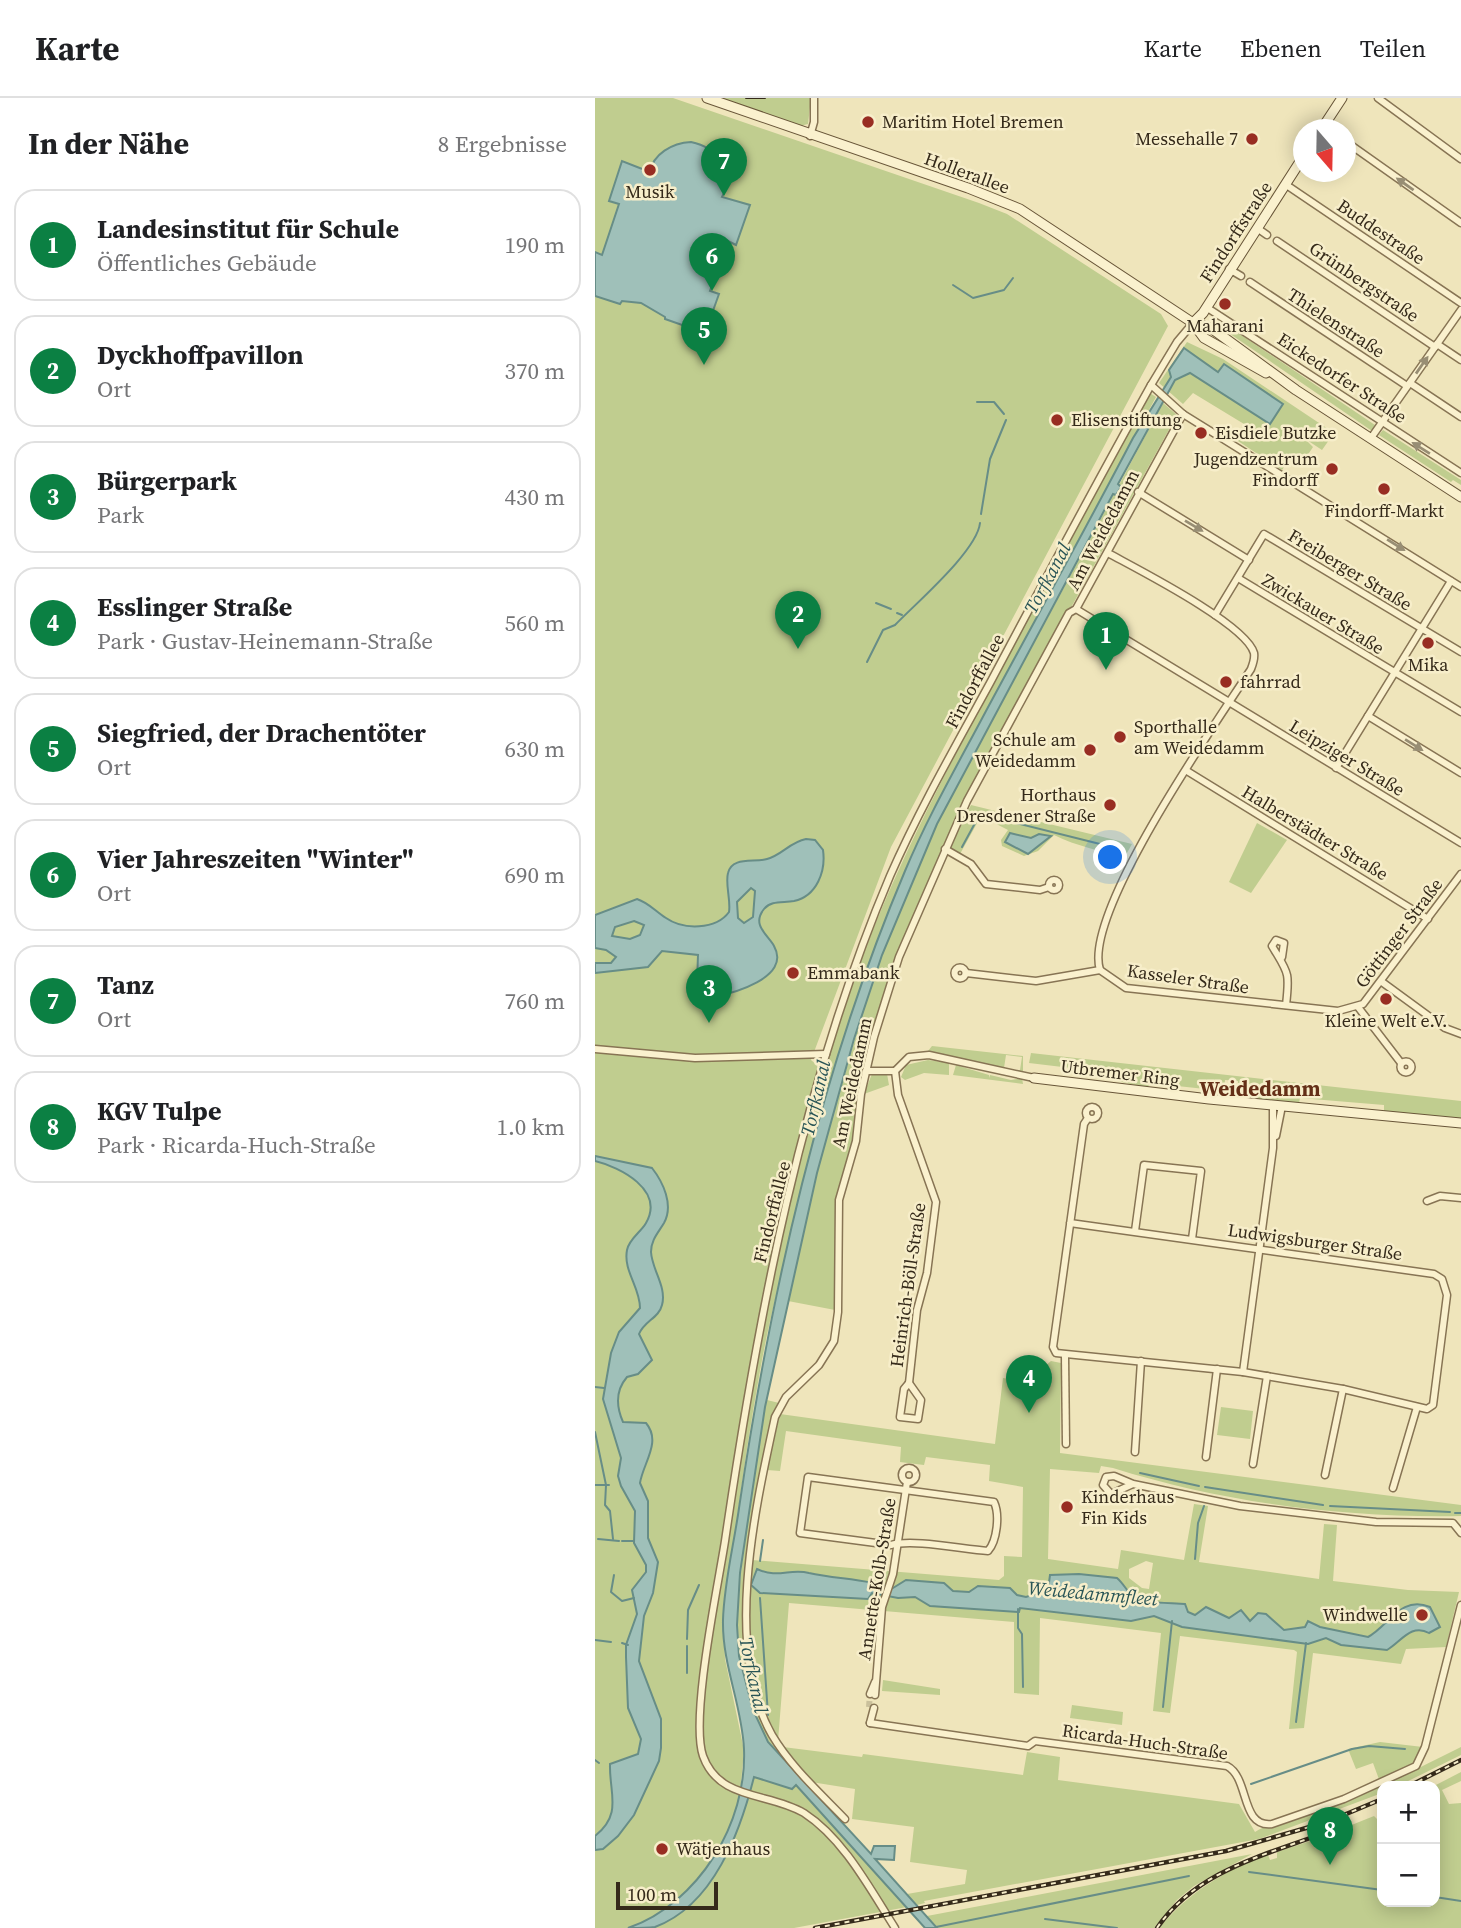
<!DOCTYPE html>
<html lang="de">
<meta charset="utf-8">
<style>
:root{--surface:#fff;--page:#f6f6f6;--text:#202124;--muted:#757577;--line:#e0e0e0;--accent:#0b8043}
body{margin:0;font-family:"Source Serif 4",serif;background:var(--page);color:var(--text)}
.controls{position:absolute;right:21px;bottom:21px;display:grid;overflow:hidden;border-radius:14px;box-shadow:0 4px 18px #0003}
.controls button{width:63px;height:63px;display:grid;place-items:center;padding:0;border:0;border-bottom:2px solid var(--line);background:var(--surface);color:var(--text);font:35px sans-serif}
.compass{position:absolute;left:698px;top:21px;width:63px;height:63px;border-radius:50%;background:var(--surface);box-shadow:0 4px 18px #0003;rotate:160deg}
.scale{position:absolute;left:21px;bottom:18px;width:102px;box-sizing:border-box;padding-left:7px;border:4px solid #352a1a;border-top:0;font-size:19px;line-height:24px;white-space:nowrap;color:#352a1a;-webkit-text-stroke:5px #f7eeca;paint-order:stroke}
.you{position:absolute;left:516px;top:760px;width:24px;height:24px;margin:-18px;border:5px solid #fff;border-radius:50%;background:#1a73e8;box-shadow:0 0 0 10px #1a73e833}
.badge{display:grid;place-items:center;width:46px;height:46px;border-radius:50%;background:var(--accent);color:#fff;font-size:23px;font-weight:700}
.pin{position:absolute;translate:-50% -58px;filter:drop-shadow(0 2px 4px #0008)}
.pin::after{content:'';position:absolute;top:37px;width:24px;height:21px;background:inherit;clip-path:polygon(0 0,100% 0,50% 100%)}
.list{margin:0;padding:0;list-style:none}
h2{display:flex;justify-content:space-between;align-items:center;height:91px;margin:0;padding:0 28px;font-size:30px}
h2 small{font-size:23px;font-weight:400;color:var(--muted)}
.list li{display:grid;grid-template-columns:46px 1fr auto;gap:21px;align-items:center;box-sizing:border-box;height:112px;margin:0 14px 14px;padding:0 14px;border:2px solid var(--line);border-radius:21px}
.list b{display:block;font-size:26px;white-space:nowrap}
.list p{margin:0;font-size:23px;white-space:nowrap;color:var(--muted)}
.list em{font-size:23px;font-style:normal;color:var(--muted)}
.map{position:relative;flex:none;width:866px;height:1830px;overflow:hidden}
header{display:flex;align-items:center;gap:42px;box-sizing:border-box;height:98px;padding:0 35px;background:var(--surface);border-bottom:2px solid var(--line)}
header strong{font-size:33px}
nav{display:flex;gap:38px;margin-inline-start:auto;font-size:24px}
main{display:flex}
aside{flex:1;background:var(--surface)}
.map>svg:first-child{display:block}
</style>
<header>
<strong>Karte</strong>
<nav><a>Karte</a><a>Ebenen</a><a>Teilen</a></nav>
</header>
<main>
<aside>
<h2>In der Nähe<small>8 Ergebnisse</small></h2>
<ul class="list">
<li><span class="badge">1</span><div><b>Landesinstitut für Schule</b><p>Öffentliches Gebäude</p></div><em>190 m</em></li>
<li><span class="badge">2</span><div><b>Dyckhoffpavillon</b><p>Ort</p></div><em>370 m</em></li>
<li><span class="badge">3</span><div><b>Bürgerpark</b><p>Park</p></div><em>430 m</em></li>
<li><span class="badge">4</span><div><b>Esslinger Straße</b><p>Park · Gustav-Heinemann-Straße</p></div><em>560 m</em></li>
<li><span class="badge">5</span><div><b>Siegfried, der Drachentöter</b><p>Ort</p></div><em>630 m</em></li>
<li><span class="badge">6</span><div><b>Vier Jahreszeiten &quot;Winter&quot;</b><p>Ort</p></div><em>690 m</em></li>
<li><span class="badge">7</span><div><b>Tanz</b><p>Ort</p></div><em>760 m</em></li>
<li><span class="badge">8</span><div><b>KGV Tulpe</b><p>Park · Ricarda-Huch-Straße</p></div><em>1.0 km</em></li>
</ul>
</aside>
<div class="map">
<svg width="866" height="1830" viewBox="0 0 866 1830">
<rect width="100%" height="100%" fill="#efe5bb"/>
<g fill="#c0cd8f" fill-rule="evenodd">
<path d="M0,0H78L384,105L412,116L566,216L573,228L296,749L216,962L224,969L217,993L225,995C263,839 331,710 406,571C455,478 503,386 555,295L561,299L333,722C274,850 234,982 201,1119C188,1170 174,1221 165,1273C150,1355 140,1437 128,1519L130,1561L149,1652L145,1696L223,1721L202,1708L153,1692L159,1649L212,1697L312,1809L199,1830H0Z"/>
<path d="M124,0H216L213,26L205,28Z"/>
<path d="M624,222L780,327L777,333L622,227Z"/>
<path d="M592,244L628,261L739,335L727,352L709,340L718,349L706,367L695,360L687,372L640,341L649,326L598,295L588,306L564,285Z"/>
<path d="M568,305L582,317L370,702L301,859L276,940L260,1042L242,1101L240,1212L193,1203L222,1075L265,923L287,857L342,726Z"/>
<path d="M788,332L866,382V387L858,382L856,384L784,337Z"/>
<path d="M376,707L537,746L528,762C506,751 482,749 459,737L443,753L429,758L407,748L406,742L413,732L386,718L365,756L358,753L355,747Z"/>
<path d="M662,725L692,742L656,795L634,784Z"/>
<path d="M337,948L428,958V976L420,973L425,972L427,959L411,957L409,970L414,971L413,973L333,953Z"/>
<path d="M436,955L866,1003V1021L789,1013V1007L705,1000L704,1005L649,999L650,989L643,988V983L630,982L629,993L554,985L553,990L501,978V973L434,965Z"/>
<path d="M333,962L354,965V977L329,975L310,982L306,979L311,967Z"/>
<path d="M361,967L394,977V980L395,977L416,982L427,980L428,986L358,977Z"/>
<path d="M277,976H292L294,987L269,996Z"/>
<path d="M456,1263L466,1265L465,1355L866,1407V1418C748,1420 630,1405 518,1370L506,1368L504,1375L455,1371L453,1461L523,1471L526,1452L589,1462L599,1406L613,1408L604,1464L724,1481L729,1426L742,1427L738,1483L813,1492L864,1494L851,1549L811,1551L806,1566L718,1555L709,1630L694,1631L702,1554L699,1552L585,1538L575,1615L558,1613L566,1535L445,1520L444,1597L419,1595V1524L194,1505L183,1643C155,1584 151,1526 157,1462L404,1482L409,1478V1458L427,1459L428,1389L394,1383L395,1367L331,1359L329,1367L305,1364L306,1349L191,1333L185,1373L172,1372L185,1316L400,1346L408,1280L431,1284ZM551,1463L558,1465L554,1491L547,1490L534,1480V1471Z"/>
<path d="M172,1302L184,1305L178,1318L149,1513L152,1565L173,1635L251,1725L249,1727C221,1698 185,1667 166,1631C128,1560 146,1472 157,1396C161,1365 164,1332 172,1302Z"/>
<path d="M626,1309L658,1313L655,1341L622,1337Z"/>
<path d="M288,1582L345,1591V1597L287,1593Z"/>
<path d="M477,1607L528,1614L527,1627L475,1620Z"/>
<path d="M785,1644L828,1649L820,1667L785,1684L778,1665L761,1671L753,1651Z"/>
<path d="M188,1649L267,1659L268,1656L428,1677L432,1654L465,1659L463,1682L644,1706L660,1734C678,1722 714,1717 737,1709C781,1692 824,1670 866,1649V1657L803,1688H787V1695L664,1741L329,1803L330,1805L322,1807L312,1796L370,1786L372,1772L315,1764L319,1729L257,1721L260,1691L216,1684Z"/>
<path d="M866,1674V1683L847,1692L854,1706L866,1705V1830H564C593,1795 631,1771 673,1757L675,1762L682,1760V1754L727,1739L734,1741V1736L779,1718L783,1722L787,1721V1714V1804H840L839,1688Z"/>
<path d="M657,1756L599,1788L582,1802L559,1830H342L332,1818Z"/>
</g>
<g fill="#9fc0b9" stroke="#678d87" stroke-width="2" fill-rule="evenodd">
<path d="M96,44C122,49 140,75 127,99L155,107L141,147L133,143L115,193L124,196L110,235L70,221V219L46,205L27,203L25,206L0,198V154L7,157L24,106L14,103L27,63L55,74C58,56 77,45 96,44Z"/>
<path d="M589,250L623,274L629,266L688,306L675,326L595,275L580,282L523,386L526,389L521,397L518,396L342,726L287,857L259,941L222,1075L170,1309L145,1475L142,1527L144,1558L158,1612L173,1644L276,1756L279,1748H300L299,1762L280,1761L342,1830H330L201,1687L197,1691L159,1679C145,1734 119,1807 60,1829C52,1830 41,1830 33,1830C104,1805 152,1725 149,1651C147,1607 127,1567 128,1522C129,1485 139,1446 144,1410C176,1193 225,974 310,773C333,718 363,666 391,613C440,522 490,432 538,340L576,279L574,272Z"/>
<path d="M415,735L436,740L444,736L456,738L433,756L410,744Z"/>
<path d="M211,741L220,742L228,752C231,773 222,798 199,803C188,805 176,802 169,811C156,827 173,837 179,848C197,880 136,896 117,899L102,884L103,857L67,853L53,869L0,875V865H16L21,859L11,852L0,850V817L42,801C54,805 60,813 71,820C88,832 121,832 134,814C136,802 130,786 133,775C137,758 159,765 172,761C187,757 195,744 211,741ZM156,790L160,793L158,819L149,825L143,820L142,804ZM39,823L49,827L45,837L35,841L17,838L20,829Z"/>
<path d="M0,1058L57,1070C68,1084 79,1107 69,1125C63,1135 56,1142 56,1154C57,1172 72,1189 67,1207C64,1220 49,1223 44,1236L57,1262L43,1276L32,1279C20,1293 21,1308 28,1324L51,1325C67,1344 48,1365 45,1385L53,1403V1440L63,1464L58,1495L49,1518L44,1563L66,1621V1650L64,1663L39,1717L23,1738L8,1751L0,1752V1738C28,1716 14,1695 15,1666L43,1656L46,1641L33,1610L31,1559V1547L42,1516L37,1492L51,1474V1467L39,1445L40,1413L26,1388L23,1378L26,1360L8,1301L16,1255L24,1234L45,1210C45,1189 28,1173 32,1152C34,1141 46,1134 51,1125C70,1092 25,1069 0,1063Z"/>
<path d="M162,1471C183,1481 195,1470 214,1475C241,1481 271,1481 298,1490L311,1482L349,1485L358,1493L374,1494L383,1488L415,1490L422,1497L431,1499L453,1492L455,1477L484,1476L522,1480C529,1486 533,1495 540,1501C545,1505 580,1505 590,1506L593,1514L600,1517L611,1509L634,1520L646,1512L655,1523L663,1515L671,1516L689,1532L710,1529L713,1523L725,1529L773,1539C794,1528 805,1497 835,1509L845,1529L834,1535C816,1525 806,1544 792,1552L746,1547L731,1540L713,1546L587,1529L559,1518L536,1523L425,1510L424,1514L335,1508L320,1499L303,1500L277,1495L273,1501L165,1495L156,1487Z"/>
</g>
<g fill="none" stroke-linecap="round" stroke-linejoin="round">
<g stroke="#678d87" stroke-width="2">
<path d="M358,187L378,200L409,192L418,180"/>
<path d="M382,304H399L409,316"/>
<path d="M386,416L395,361L411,322"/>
<path d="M281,505L296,511"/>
<path d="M302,515L307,517"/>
<path d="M272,564L288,532L300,527C321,505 382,453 385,425"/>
<path d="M367,749L385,716L509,747L526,756"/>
<path d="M0,1289L9,1290"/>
<path d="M0,1334L11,1387L10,1407L15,1413L18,1441"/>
<path d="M545,1375L604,1388"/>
<path d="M0,1387H14"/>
<path d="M610,1389L728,1407"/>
<path d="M735,1408L855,1414"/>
<path d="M860,1415H866"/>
<path d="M3,1441L24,1443"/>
<path d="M27,1443H38"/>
<path d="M600,1461L603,1425L609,1408"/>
<path d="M165,1463L168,1442"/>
<path d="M19,1477L16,1494L27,1503L39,1500"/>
<path d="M165,1500L173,1617"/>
<path d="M423,1511V1530L427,1536L428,1589"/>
<path d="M92,1541L93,1512L104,1487"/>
<path d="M0,1542L16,1544"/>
<path d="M27,1545L33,1547"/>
<path d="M92,1575V1548"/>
<path d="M568,1609L577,1523"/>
<path d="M701,1624L711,1545"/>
<path d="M0,1662L4,1665"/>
<path d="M656,1686L757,1651L774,1648L810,1651"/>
<path d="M654,1774L787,1792"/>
<path d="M840,1799L866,1803"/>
<path d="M450,1821L522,1830"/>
<path d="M341,1829L594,1778"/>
</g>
<path stroke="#cac09b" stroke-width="6" stroke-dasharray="6 3" stroke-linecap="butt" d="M274,1609L275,1596"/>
<g stroke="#877454" stroke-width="9">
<g id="street">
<path d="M783,0L866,61"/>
<path d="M215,38L219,24V0"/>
<path d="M750,43L866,125"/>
<path d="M690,86L866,205"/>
<path d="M662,130L672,137"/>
<path d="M682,143L840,249"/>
<path d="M634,171L646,178"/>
<path d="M655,184L812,288"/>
<path d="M611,209L866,375"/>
<path d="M842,246L866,262"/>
<path d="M815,285L866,319"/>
<path d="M556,287L588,316L866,489"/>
<path d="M776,340L866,212"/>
<path d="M543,394L654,462"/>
<path d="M643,480L866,614"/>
<path d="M481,511L866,745"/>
<path d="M620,517L669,436L866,554"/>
<path d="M773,618L866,675"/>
<path d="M741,670L856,483"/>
<path d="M592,673L833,821"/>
<path d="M350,751L376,766L391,786L445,792L454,789"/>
<circle cx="459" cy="787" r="5"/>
<path d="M687,859L689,845L681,842L677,848C693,875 695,873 691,907"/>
<circle cx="365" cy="875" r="5.5"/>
<path d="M505,872C487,815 622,624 656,571C658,566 660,561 659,555C651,526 542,471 513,455"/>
<path d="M505,872L531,890L743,913L768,906L866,776"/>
<path d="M371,875L441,883L505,872"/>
<path d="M787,884L850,930L866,936"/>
<path d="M763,909L806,965"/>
<path d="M0,951L100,960L231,956"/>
<circle cx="811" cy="969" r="5.5"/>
<path d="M271,973H300"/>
<path d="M300,973L303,997L341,1104L332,1175L322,1212L314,1285"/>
<path d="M300,973L314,959L334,957L439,980"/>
<circle cx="497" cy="1015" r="6"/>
<path d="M681,1038L687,1008"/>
<path d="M832,1103L845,1098L866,1100"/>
<path d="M475,1125L839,1176L847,1181L852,1197L838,1307L832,1311L748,1291L648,1274L461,1255L458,1249L489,1026L493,1020"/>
<path d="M540,1133L549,1067L606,1073L597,1141"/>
<path d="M470,1258L471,1346"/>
<path d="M648,1274L678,1050V1008"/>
<path d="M314,1285L326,1302L323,1321L305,1319L309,1291Z"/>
<path d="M540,1354L546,1263"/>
<path d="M611,1359L622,1271"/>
<path d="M658,1366L672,1278"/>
<circle cx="314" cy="1377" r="7"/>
<path d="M730,1377L748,1291"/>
<path d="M213,1379L399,1404C405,1417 402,1443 393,1453C366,1451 319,1441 296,1447L205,1435Z"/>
<path d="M538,1386L516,1396L508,1387L511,1379L519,1378L538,1386L645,1408L781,1424L858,1425L866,1435"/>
<path d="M798,1390L822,1309"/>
<path d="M275,1596L280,1584"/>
<path d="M280,1597L287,1509L298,1476L312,1384"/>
<path d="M275,1625L433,1648L440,1643L632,1668C655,1680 645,1730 677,1726L749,1701L821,1668L830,1649L866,1507"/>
<path d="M275,1625L279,1610"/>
<path d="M250,1721C225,1695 196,1669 177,1637C128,1551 160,1411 180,1319L191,1299L224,1267L239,1243L243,1214L244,1102L261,1043L266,996L279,939L304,859L372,703L474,515L481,511L588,316"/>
<path d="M300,1830C275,1791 249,1741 209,1715C174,1694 124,1703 108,1658C95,1620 123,1488 130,1443C163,1218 206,988 295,778C324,712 360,649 395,585C448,485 501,386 556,287L582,244L598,225"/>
</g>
</g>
<g stroke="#685538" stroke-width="11">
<g id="secondary">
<path d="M112,0L373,90L425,111L598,225L616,230L701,292L866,399"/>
<path d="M726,32L747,0"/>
<path d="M598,225L608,215L708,59"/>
<path d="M598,225L609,240L671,275"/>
<path d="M439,980L614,1001L866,1025"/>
</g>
</g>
<use href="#street" stroke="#faf1ce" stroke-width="6"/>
<use href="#secondary" stroke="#faf1ce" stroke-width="9"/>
<path stroke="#352a1a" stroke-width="2" d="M151,0H170"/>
<g stroke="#352a1a" stroke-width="4.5">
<g id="rail">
<path d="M814,1688L866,1662"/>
<path d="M220,1830L631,1753L732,1724L787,1701"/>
<path d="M562,1830C604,1769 677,1756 742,1730"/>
</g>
</g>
<use href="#rail" stroke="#f7eeca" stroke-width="2" stroke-dasharray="5" stroke-linecap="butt"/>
</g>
<defs><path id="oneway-solid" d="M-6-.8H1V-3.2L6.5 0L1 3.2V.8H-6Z" transform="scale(1.75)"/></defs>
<g fill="#988e74">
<use href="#oneway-solid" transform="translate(810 86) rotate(-145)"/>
<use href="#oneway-solid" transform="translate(827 267) rotate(-55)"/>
<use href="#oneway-solid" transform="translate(826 350) rotate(-148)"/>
<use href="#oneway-solid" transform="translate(599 428) rotate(31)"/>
<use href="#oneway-solid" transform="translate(801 447) rotate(32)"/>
<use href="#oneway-solid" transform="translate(819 647) rotate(32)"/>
</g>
<g fill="#982d22" stroke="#f7eeca" stroke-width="2.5">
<circle cx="273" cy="24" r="7"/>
<circle cx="657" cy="41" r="7"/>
<circle cx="55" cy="72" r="7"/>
<circle cx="630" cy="206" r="7"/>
<circle cx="462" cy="322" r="7"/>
<circle cx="606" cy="335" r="7"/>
<circle cx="737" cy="371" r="7"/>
<circle cx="789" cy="391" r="7"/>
<circle cx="833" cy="545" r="7"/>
<circle cx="631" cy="584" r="7"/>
<circle cx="525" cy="639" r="7"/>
<circle cx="495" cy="652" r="7"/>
<circle cx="515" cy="707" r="7"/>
<circle cx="198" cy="875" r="7"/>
<circle cx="791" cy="901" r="7"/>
<circle cx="472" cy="1409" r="7"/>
<circle cx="827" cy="1517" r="7"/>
<circle cx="67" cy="1751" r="7"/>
</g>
<g text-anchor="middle" stroke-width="5" stroke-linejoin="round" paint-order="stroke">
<g font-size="18" fill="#352a1a" stroke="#f7eeca" text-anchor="start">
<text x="287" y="30">Maritim Hotel Bremen</text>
<text x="643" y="47" text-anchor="end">Messehalle 7</text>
<text x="55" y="100" text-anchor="middle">Musik</text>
<text x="630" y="234" text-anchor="middle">Maharani</text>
<text x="476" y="328">Elisenstiftung</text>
<text x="620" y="341">Eisdiele Butzke</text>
<text x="723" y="367" text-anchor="end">Jugendzentrum<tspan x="723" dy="21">Findorff</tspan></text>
<text x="789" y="419" text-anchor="middle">Findorff-Markt</text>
<text x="833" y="573" text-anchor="middle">Mika</text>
<text x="645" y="590">fahrrad</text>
<text x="539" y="635">Sporthalle<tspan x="539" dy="21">am Weidedamm</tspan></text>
<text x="481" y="648" text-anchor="end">Schule am<tspan x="481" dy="21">Weidedamm</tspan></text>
<text x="501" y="703" text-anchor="end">Horthaus<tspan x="501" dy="21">Dresdener Straße</tspan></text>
<text x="212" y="881">Emmabank</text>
<text x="791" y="929" text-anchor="middle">Kleine Welt e.V.</text>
<text x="486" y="1405">Kinderhaus<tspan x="486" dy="21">Fin Kids</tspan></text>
<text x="813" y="1523" text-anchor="end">Windwelle</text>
<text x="81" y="1757">Wätjenhaus</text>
</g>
<g font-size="18" fill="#352a1a" stroke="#f7eeca">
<text transform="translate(372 75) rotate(20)" y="6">Hollerallee</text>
<text transform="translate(641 134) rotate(-57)" y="6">Findorffstraße</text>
<text transform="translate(786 134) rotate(34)" y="6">Buddestraße</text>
<text transform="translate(769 184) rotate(34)" y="6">Grünbergstraße</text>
<text transform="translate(741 225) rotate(33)" y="6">Thielenstraße</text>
<text transform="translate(747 280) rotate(33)" y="6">Eickedorfer Straße</text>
<text transform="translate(508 432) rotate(-62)" y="6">Am Weidedamm</text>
<text transform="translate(755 472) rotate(31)" y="6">Freiberger Straße</text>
<text transform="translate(728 516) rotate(31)" y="6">Zwickauer Straße</text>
<text transform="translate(380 583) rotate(-62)" y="6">Findorffallee</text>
<text transform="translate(752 660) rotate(31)" y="6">Leipziger Straße</text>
<text transform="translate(720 735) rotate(31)" y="6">Halberstädter Straße</text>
<text transform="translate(804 835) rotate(-53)" y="6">Göttinger Straße</text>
<text transform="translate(593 881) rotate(8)" y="6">Kasseler Straße</text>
<text transform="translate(525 975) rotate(7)" y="6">Utbremer Ring</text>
<text transform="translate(257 985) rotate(-78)" y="6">Am Weidedamm</text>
<text transform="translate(177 1114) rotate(-76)" y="6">Findorffallee</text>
<text transform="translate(720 1144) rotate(8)" y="6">Ludwigsburger Straße</text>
<text transform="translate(313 1187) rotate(-82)" y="6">Heinrich-Böll-Straße</text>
<text transform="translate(282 1481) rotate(-81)" y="6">Annette-Kolb-Straße</text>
<text transform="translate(550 1644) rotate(8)" y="6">Ricarda-Huch-Straße</text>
</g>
<g font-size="19" font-style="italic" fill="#285456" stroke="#f7eeca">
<text transform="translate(452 480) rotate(-62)" y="7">Torfkanal</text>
<text transform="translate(220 1000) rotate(-77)" y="7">Torfkanal</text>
<text transform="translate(498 1495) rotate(5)" y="7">Weidedammfleet</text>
<text transform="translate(159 1577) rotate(78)" y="7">Torfkanal</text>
</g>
<g font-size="21" font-weight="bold" fill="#642f17" stroke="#f7eeca">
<text x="665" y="998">Weidedamm</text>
</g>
</g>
</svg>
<div class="controls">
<button>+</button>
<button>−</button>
</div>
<svg class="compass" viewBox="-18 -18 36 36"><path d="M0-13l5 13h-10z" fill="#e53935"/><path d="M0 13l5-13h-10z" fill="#757577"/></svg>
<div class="scale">100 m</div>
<div class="you"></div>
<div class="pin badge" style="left:511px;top:572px">1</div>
<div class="pin badge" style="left:203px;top:551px">2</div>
<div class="pin badge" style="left:114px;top:925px">3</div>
<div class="pin badge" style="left:434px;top:1315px">4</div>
<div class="pin badge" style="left:109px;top:267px">5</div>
<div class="pin badge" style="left:117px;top:193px">6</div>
<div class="pin badge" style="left:129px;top:98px">7</div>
<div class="pin badge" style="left:735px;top:1767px">8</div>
</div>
</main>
